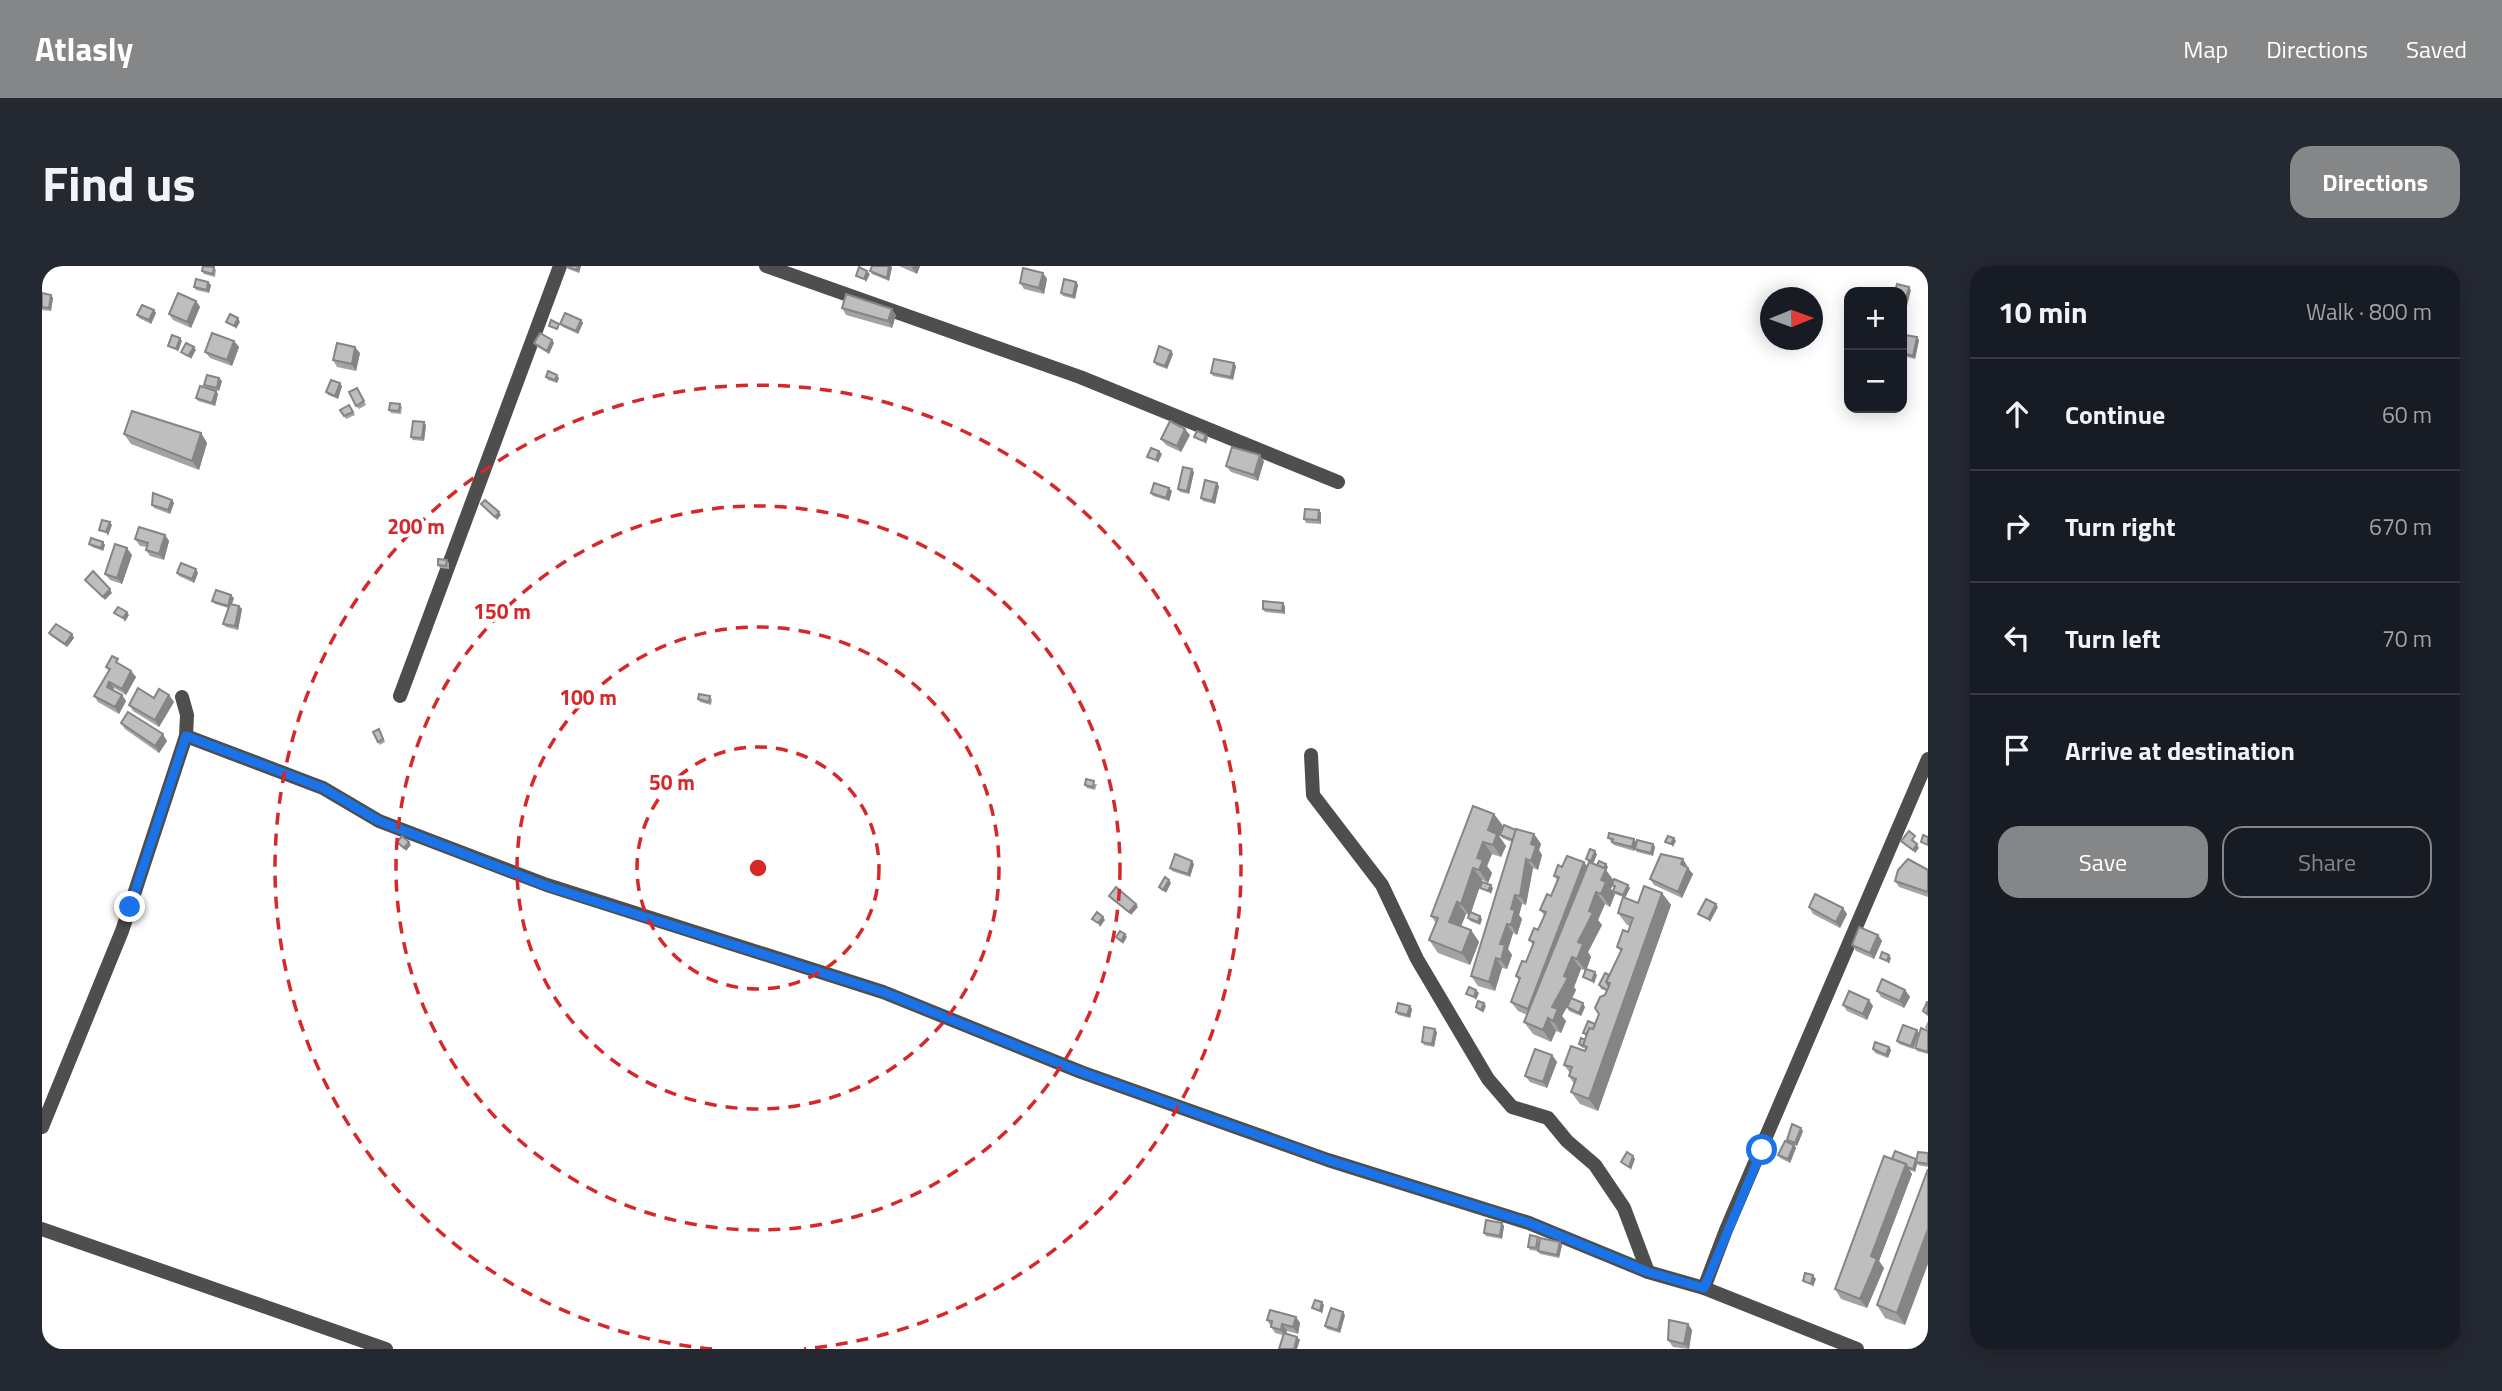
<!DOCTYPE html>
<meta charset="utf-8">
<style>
:root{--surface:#171b24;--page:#242831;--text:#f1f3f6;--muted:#9ea1a6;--line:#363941;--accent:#858687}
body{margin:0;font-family:"Titillium Web",sans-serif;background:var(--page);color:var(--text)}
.controls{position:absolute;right:21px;top:21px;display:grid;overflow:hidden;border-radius:14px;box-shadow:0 4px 18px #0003}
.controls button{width:63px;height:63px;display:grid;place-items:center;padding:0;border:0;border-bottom:2px solid var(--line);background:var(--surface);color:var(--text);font:35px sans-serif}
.compass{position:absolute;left:1718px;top:21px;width:63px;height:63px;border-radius:50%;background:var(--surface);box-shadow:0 4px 18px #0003;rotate:89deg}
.stop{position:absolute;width:21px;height:21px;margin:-16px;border:5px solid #1a73e8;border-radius:50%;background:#fff}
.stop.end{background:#1a73e8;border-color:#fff;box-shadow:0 2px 7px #0008}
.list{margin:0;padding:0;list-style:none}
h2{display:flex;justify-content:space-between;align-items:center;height:91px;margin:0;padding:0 28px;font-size:30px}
h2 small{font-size:23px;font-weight:400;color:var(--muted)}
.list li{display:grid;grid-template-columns:46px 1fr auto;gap:21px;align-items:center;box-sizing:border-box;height:112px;padding:0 28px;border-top:2px solid var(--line)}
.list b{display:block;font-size:26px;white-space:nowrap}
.list em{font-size:23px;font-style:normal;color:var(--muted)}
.actions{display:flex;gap:14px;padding:21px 28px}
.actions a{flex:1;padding:16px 0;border:2px solid var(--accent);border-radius:21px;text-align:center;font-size:24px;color:var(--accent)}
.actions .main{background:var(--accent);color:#fff}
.icon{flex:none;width:38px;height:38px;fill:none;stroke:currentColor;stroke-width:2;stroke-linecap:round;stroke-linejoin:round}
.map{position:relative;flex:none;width:1886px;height:1083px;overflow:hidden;border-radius:21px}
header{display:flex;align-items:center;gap:42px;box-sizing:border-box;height:98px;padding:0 35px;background:var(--accent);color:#fff}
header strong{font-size:33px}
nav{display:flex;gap:38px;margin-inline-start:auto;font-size:24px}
.intro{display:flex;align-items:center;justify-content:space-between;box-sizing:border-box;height:168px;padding:0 42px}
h1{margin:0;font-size:49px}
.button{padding:18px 32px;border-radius:21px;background:var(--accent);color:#fff;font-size:24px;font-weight:700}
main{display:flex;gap:42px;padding:0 42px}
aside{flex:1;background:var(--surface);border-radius:21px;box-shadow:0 4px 18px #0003}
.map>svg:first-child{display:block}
</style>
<header>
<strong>Atlasly</strong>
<nav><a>Map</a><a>Directions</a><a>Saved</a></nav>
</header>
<div class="intro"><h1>Find us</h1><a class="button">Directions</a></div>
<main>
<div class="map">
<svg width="1886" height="1083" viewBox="0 0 1886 1083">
<rect width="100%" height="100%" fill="#fff"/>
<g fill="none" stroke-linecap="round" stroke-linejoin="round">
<g stroke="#4e4e4e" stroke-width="14">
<path d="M724,0L1038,111L1296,216"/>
<path d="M358,430L518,0"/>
<path d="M144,470L281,522L337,555L505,619L841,726L1039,806L1286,894L1487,957L1606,1006L1662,1022L1815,1083"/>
<path d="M1269,489L1271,529L1340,619L1375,693L1446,813L1470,841L1506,852L1525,875L1553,899L1582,942L1606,1006"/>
<path d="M0,861L80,665L144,470L145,449L140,431"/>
<path d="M0,963L344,1083"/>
<path d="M1662,1022L1684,964L1886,493"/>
</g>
</g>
<g fill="#a3a3a3">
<path d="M524,0H539L537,7L526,3Z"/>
<path d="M830,0H849L850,1L847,15L830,8L828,5Z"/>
<path d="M857,0H878L875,8Z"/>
<path d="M172,1L174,4L173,11L162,8L160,5Z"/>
<path d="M1001,7L1005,13L1002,28L982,23L978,17Z"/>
<path d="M166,16L169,19L167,27L154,24L152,21Z"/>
<path d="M1034,16L1036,19L1033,33L1021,30L1019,27Z"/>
<path d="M0,27L9,29L11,32L9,45L0,44Z"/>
<path d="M154,35L158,41L149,62L131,54L127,48Z"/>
<path d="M800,42L854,49L850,62L804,49Z"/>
<path d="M112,44L114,47L109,58L97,52L95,49Z"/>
<path d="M539,54L541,57L536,68L521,61L518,58Z"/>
<path d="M1875,71L1877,74L1873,93L1861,90L1860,87Z"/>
<path d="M510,74L512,77L507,88L494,80L492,77Z"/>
<path d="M192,75L197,81L190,100L168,92L163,86Z"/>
<path d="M318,87L314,105L295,101L291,94Z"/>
<path d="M1131,88L1125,103L1114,99L1112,96Z"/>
<path d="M1194,100L1191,114L1171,110L1169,107Z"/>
<path d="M504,111L517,112L515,117L506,114Z"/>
<path d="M177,112L180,115L177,125L165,122L162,119Z"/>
<path d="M300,120L296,133L286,129L284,126Z"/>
<path d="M174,125L176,128L173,140L156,135L154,132Z"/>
<path d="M317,125L324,139L317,143L314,140Z"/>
<path d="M358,138L360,141L359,148L349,147L347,144Z"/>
<path d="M307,139L313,149L304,153L298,144Z"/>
<path d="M384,159L382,175L371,174L369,171Z"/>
<path d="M159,167L165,177L157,204L89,178L82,168Z"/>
<path d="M1148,169L1139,186L1124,179L1119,173Z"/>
<path d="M1222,195L1216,215L1189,206L1184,200Z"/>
<path d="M1152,206L1147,228L1138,226L1136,223Z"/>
<path d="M1177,220L1173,238L1161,235L1159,232Z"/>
<path d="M1130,225L1127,235L1111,230L1109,227Z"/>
<path d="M130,234L132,237L128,248L112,242L110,239Z"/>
<path d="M1277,244L1279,247V258L1264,257L1262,253Z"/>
<path d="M123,269L127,275L122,294L108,290L104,284L105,281L98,280L93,273Z"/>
<path d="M47,278L63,279L61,285L50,281Z"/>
<path d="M90,289L80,318L68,314L63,308Z"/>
<path d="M405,294L407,297V303L398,302L396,299Z"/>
<path d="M135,307H156L152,317L137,310Z"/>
<path d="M192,332L190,338L197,340L200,343L196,364L184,361L181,358L186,342L173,338L170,335Z"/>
<path d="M1243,340V348L1223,346L1221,343Z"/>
<path d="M7,367L30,368L32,372L25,381L9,370Z"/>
<path d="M80,400L89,405L94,411L84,429L72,422L71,424L80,429L84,435L77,448L56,436L52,430L67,405L64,401Z"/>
<path d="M127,429L132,436L117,461L91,445L87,439L112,432Z"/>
<path d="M668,430L670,434L669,439L658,436L656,433Z"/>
<path d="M79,457L125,475L117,487L83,463Z"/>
<path d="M339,466L343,476L338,479L336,476Z"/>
<path d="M1055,518L1053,524L1045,522L1043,519Z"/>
<path d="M1452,548L1461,560L1457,570L1464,580L1459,591L1450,588L1445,600L1450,607L1446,617L1440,614L1429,646L1440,653L1438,659L1428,655L1426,652L1427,649L1424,648L1419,660L1429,664L1437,676L1428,699L1396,687L1387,674L1394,657L1389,650Z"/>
<path d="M1474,564L1492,568L1499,578L1497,584L1500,589L1496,604L1491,602L1484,639L1480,638L1477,649L1480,653L1475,669L1471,667L1466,683L1470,689L1465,703L1460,702L1453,725L1436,720L1429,710L1470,576L1460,572L1458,569Z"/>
<path d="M1566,572L1592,573L1594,576L1592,585L1572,579Z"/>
<path d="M1611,578L1613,581L1611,590L1595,586L1593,583Z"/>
<path d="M1555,588L1551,598L1566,601L1564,604L1571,614L1588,622L1583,632L1596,637L1620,627L1629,639L1556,845L1538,838L1529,826L1532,818L1527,810L1528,807L1522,799L1543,785L1544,783L1539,781L1537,778L1543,774L1544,770L1541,767L1553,758L1565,725L1559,723L1557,719L1567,709L1579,686L1575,681L1586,666L1588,660L1585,659L1576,647L1581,631L1573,628L1571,625L1572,622L1570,620L1569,623L1573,628L1568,641L1563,638L1556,654L1560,659L1546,686L1549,691L1544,705L1539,703L1532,721L1534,724L1530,733L1543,741L1539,750L1527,745L1525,741L1520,750L1524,755L1519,767L1514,765L1509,776L1491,768L1482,756L1485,749L1476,745L1469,736L1477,715L1474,710L1484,696L1491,679L1487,674L1496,664L1502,649L1498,644L1509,630L1515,614L1512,610L1520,601L1542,596L1545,600L1547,596L1544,593Z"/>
<path d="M1641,593L1645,600L1644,601L1651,608L1640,632L1612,619L1608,613Z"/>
<path d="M1152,598L1148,611L1130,605L1128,602Z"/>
<path d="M1886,604V631L1857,621L1853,615Z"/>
<path d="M1767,641L1801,642L1805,648L1798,662L1771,648Z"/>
<path d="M1836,669L1840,675L1832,693L1814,685L1810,679Z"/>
<path d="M1863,724L1868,731L1862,742L1839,731L1835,725Z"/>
<path d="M1801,739L1831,740L1825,754L1805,745Z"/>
<path d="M1370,743L1368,752L1356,749L1354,746Z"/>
<path d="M1886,755V788L1875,785L1873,782L1885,764L1883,761Z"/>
<path d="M1395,766L1392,781L1382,779L1380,776Z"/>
<path d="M1877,767L1871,783L1857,778L1855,775Z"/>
<path d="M1847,781L1849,784L1846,792L1833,787L1831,783Z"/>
<path d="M1510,789L1515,796L1505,822L1488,816L1483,810Z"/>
<path d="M1761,865L1755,880L1752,879L1754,882L1748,897L1738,892L1736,889L1746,876L1745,874Z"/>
<path d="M1886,887V901L1876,899L1875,898L1873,906L1867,904L1870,908L1837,995L1842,1002L1825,1042L1799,1033L1793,1023L1850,893H1874Z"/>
<path d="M1886,903L1863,1059L1843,1052L1835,1039Z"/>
<path d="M1460,957L1462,960L1460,973L1444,970L1442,967Z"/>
<path d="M1498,974L1520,979L1517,992L1498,988L1496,985L1488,984L1486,981Z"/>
<path d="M1303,1049L1298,1067L1285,1063L1283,1060Z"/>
<path d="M1254,1051L1258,1057L1256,1068L1245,1065L1244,1068L1255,1071L1258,1074L1233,1067L1225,1054Z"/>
<path d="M1646,1058L1650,1064L1647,1083L1631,1081L1626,1074Z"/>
</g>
<g fill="#858585">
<path d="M536,0H539L537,7L535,4Z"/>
<path d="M847,0L850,1L847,15L845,12Z"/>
<path d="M871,0H878L875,8L870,2Z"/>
<path d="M825,5L828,8L824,16L822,13Z"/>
<path d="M1001,7L1005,13L1002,28L997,22Z"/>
<path d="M166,16L169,19L167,27L165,24Z"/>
<path d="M1034,16L1036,19L1033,33L1031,30Z"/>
<path d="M1867,21L1869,24L1865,40L1863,37Z"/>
<path d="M9,29L11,32L9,45L7,42Z"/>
<path d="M154,35L158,41L149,62L145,56Z"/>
<path d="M850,43L854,49L850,62L846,55Z"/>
<path d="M112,44L114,47L109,58L107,54Z"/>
<path d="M196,52L198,56L194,63L192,60Z"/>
<path d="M539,54L541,57L536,68L534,65Z"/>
<path d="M1875,71L1877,74L1873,93L1871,90Z"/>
<path d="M138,72L140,75L136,86L134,83Z"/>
<path d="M510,74L512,77L507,88L505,85Z"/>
<path d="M192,75L197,81L190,100L185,94Z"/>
<path d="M152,81L154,84L149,93L146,90Z"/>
<path d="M313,81L318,87L314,105L310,98Z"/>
<path d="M1129,85L1131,88L1125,103L1123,100Z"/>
<path d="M1192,97L1194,100L1191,114L1189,111Z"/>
<path d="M515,109L517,112L515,117L513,114Z"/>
<path d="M177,112L180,115L177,125L175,122Z"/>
<path d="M298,117L300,120L296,133L293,130Z"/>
<path d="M174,125L176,128L173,140L170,137Z"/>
<path d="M382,156L384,159L382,175L380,172Z"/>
<path d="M1143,163L1148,169L1139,186L1135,180Z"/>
<path d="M159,167L165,177L157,204L150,195Z"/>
<path d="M1164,169L1166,172L1164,178L1161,175Z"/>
<path d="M1117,185L1120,188L1116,197L1114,194Z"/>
<path d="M1218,189L1222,195L1216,215L1212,209Z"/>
<path d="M1150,203L1152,206L1147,228L1145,225Z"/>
<path d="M1175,217L1177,220L1173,238L1170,235Z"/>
<path d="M1127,222L1130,225L1127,235L1124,232Z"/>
<path d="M130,234L132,237L128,248L126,244Z"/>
<path d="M1277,244L1279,247V258L1276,254Z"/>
<path d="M457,246L459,249L455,254L453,251Z"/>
<path d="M68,256L70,259L66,270L64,266Z"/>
<path d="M123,269L127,275L122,294L117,288Z"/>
<path d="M61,276L63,279L61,285L59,282Z"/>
<path d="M85,282L90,289L80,318L75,312Z"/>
<path d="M154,303L156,307L152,317L150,313Z"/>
<path d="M68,323L70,327L63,334L61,331Z"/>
<path d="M189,329L192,332L188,343L186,340Z"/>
<path d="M1241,337L1243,340V348L1240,345Z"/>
<path d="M197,340L200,343L196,364L193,360Z"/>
<path d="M85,346L87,349L83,356L81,352Z"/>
<path d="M30,368L32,372L25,381L23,378Z"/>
<path d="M89,405L94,411L84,429L80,423Z"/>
<path d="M67,416L72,422L69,427L65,421Z"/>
<path d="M80,429L84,435L77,448L73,441Z"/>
<path d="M127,429L132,436L117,461L113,454Z"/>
<path d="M121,468L125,475L117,487L113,480Z"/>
<path d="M1452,548L1461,560L1457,570L1464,580L1459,591L1451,579L1446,564Z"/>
<path d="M1492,568L1499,578L1497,584L1500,589L1496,604L1489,595V578Z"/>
<path d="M1632,572L1634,575L1631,581L1629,578Z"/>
<path d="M1592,573L1594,576L1592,585L1590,581Z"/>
<path d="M367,576L369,579L364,585L362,582Z"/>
<path d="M1441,576L1450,588L1445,600L1450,607L1446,617L1437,604L1435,592Z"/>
<path d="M1611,578L1613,581L1611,590L1609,587Z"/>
<path d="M1875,578L1877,582L1873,587L1871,584Z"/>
<path d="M1553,585L1555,588L1551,598L1549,595Z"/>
<path d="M1484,593L1491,602L1484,639L1478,630Z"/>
<path d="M1641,593L1645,600L1643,604L1639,598Z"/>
<path d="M1150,595L1152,598L1148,611L1146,608Z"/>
<path d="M1542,596L1549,606L1493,752L1486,743Z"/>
<path d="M1564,598L1566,601L1564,604L1572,615L1569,623L1573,628L1568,641L1559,628L1560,606Z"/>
<path d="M1431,602L1440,614L1428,650L1419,638Z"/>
<path d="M1646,602L1651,608L1640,632L1636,626Z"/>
<path d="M1127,614L1129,617L1124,627L1121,624Z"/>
<path d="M1449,619L1451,622L1449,628L1446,625Z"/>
<path d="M1586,619L1588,622L1583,632L1581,629Z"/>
<path d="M1554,626L1563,638L1556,654L1560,659L1546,686L1549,691L1544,705L1535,693L1536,676L1547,645Z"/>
<path d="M1620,627L1629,639L1556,845L1547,833Z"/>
<path d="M1473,629L1480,638L1477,649L1480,653L1475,669L1469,659V643Z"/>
<path d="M1415,636L1424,648L1416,668L1407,656Z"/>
<path d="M1094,638L1096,641L1089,649L1087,646Z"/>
<path d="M1674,638L1676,641L1668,656L1666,653Z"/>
<path d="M1801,642L1805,648L1798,662L1794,656Z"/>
<path d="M1438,650L1440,653L1438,659L1436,656Z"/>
<path d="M1061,651L1063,654L1058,661L1056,657Z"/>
<path d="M1465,658L1471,667L1466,683L1470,689L1465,703L1459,694L1458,678Z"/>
<path d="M1429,664L1437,676L1428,699L1420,687Z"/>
<path d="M1083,668L1085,671L1081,678L1079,675Z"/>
<path d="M1836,669L1840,675L1832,693L1828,687Z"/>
<path d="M1847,689L1849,692L1847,698L1845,695Z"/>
<path d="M1530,691L1539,703L1532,721L1534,724L1520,750L1524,755L1519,767L1511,755L1510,741Z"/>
<path d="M1454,692L1460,702L1453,725L1447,716Z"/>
<path d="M1553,706L1555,709L1552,718L1550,715Z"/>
<path d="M1434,724L1437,727L1434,734L1432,731Z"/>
<path d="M1863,724L1868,731L1862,742L1858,735Z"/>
<path d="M1827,734L1831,740L1825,754L1821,748Z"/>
<path d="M1442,737L1444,740L1441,747L1439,744Z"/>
<path d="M1541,737L1543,741L1539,750L1537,747Z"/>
<path d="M1368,740L1370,743L1368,752L1365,749Z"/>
<path d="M1506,752L1514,765L1509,776L1501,764Z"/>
<path d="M1393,763L1395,766L1392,781L1390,778Z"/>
<path d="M1875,764L1877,767L1871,783L1869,780Z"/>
<path d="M1847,781L1849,784L1846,792L1844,789Z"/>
<path d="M1510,789L1515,796L1505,822L1501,816Z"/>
<path d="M1759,862L1761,865L1755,880L1753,877Z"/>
<path d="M1752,879L1754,882L1748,897L1746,893Z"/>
<path d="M1591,890L1593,893L1589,904L1587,901Z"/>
<path d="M1874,893L1876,896H1874L1875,898L1873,906L1871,903Z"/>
<path d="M1864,898L1870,908L1837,995L1842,1002L1825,1042L1818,1033L1829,990Z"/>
<path d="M1460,957L1462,960L1460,973L1458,970Z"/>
<path d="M1886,963V998L1863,1059L1855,1047Z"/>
<path d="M1518,976L1520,979L1517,992L1515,989Z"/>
<path d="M1771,1009L1774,1013L1771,1021L1769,1018Z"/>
<path d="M1280,1036L1282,1039L1280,1048L1278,1045Z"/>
<path d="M1301,1046L1303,1049L1298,1067L1296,1064Z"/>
<path d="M1254,1051L1258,1057L1256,1068L1251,1061Z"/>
<path d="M1240,1058L1245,1065L1243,1070L1239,1064Z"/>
<path d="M1646,1058L1650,1064L1647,1083L1642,1078Z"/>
<path d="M1255,1071L1258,1074L1255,1083H1252Z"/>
</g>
<g fill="#bebebe" stroke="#858585" stroke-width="2">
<path d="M161,0L172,1L171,8L160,5Z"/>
<path d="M524,0H536L535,4Z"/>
<path d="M830,0H847L845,12L828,5Z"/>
<path d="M817,1L825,5L822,13L814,10Z"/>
<path d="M981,2L1001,7L997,22L978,17Z"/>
<path d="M154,13L166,16L165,24L152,21Z"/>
<path d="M1022,13L1034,16L1031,30L1019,27Z"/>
<path d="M1855,18L1867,21L1863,37L1860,36V26H1853Z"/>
<path d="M0,27L9,29L7,42L0,41Z"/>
<path d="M136,27L154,35L145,56L127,48Z"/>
<path d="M804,28L850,43L846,55L800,42Z"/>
<path d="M100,39L112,44L107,54L95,49Z"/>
<path d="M523,47L539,54L534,65L518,58Z"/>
<path d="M188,48L196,52L192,60L184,56Z"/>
<path d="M509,54L517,58L515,63L507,60Z"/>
<path d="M170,67L192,75L185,94L163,86Z"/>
<path d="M498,67L510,74L505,85L492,77Z"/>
<path d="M130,69L138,72L134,83L126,80Z"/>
<path d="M1863,69L1875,71L1871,90L1860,87Z"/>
<path d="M144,77L152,81L146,90L139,86Z"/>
<path d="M295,77L313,81L310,98L291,94Z"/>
<path d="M1117,80L1129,85L1123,100L1112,96Z"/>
<path d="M1172,93L1192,97L1189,111L1169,107Z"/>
<path d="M506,105L515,109L513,114L504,111Z"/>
<path d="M165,109L177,112L175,122L162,119Z"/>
<path d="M289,114L298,117L293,130L284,126Z"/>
<path d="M158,120L174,125L170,137L154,132Z"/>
<path d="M315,122L322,135L314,140L307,126Z"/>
<path d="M348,137L358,138L357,145L347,144Z"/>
<path d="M307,139L311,146L302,150L298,144Z"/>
<path d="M90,145L159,167L150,195L82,168Z"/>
<path d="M371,155L382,156L380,172L369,171Z"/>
<path d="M1128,155L1143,163L1135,180L1119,173Z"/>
<path d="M1155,165L1164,169L1161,175L1152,171Z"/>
<path d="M1190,181L1218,189L1212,209L1184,200Z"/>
<path d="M1109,182L1117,185L1114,194L1105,191Z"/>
<path d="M1141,201L1150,203L1145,225L1136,223Z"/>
<path d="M1163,214L1175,217L1170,235L1159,232Z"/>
<path d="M1112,217L1127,222L1124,232L1109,227Z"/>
<path d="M111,227L130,234L126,244L110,239Z"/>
<path d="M443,234L457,246L453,251L439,238Z"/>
<path d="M1263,243L1277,244L1276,254L1262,253Z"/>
<path d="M60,254L68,256L64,266L57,264Z"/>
<path d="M97,261L123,269L117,288L104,284L106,277L93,273Z"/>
<path d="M49,272L61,276L59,282L47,278Z"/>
<path d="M73,278L85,282L75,312L63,308Z"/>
<path d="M396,293L405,294L404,300L396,299Z"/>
<path d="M139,297L154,303L150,313L135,307Z"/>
<path d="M51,305L68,323L61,331L43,314Z"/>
<path d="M174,324L189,329L186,340L170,335Z"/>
<path d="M1221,335L1241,337L1240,345L1221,343Z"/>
<path d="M188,338L197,340L193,360L181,358Z"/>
<path d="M76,341L85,346L81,352L72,347Z"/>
<path d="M14,358L30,368L23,378L7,367Z"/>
<path d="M70,390L76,393L74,396L89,405L80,423L67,416L65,421L80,429L73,441L52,430L68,403L64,401Z"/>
<path d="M96,422L112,432L117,423L127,429L113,454L87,439Z"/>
<path d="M657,428L668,430L667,436L656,433Z"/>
<path d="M86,446L121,468L113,480L79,457Z"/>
<path d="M337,463L341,473L336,476L331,466Z"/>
<path d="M1044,513L1052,515L1051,521L1043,519Z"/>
<path d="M1431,540L1452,548L1446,564L1455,568L1451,579L1441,576L1435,592L1441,594L1437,604L1431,602L1419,638L1415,636L1407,656L1429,664L1420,687L1387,674L1396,652L1389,650Z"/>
<path d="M1462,559L1474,564L1471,574L1458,569Z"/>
<path d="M1474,563L1492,568L1489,578L1494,580L1489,595L1484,593L1478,630L1473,629L1469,643L1473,644L1469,659L1465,658L1458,678L1463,679L1459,694L1454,692L1447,716L1429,710Z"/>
<path d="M1867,565L1873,570L1870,574L1875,578L1871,584L1859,575Z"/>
<path d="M1567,567L1592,573L1590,581L1570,576L1571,573L1566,572Z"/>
<path d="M1881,569L1886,571V579L1879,576Z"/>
<path d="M360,570L367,576L362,582L355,576Z"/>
<path d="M1626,570L1632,572L1629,578L1623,576Z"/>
<path d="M1595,574L1611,578L1609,587L1593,583Z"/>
<path d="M1548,583L1553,585L1549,595L1544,593Z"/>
<path d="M1133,588L1150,595L1146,608L1128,602Z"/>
<path d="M1619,588L1641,593L1639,598L1646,602L1636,626L1608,613Z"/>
<path d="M1525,590L1542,596L1486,743L1469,736L1478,712L1474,710L1480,695L1484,696L1492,676L1487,674L1492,662L1496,664L1504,646L1498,644L1505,628L1509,630L1517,611L1512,610L1516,599L1520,601Z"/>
<path d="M1866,593L1886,604V626L1853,615L1856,604Z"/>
<path d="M1557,595L1564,598L1562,602L1555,599Z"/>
<path d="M1547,596L1564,603L1559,614L1564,616L1559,628L1554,626L1547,645L1551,647L1536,676L1541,678L1535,693L1530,691L1522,710L1526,712L1510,741L1516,743L1511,755L1506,752L1501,764L1482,756Z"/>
<path d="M1123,611L1127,614L1121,624L1117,621Z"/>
<path d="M1572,613L1586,619L1581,629L1571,625L1573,620L1570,619Z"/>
<path d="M1440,616L1449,619L1446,625L1438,622Z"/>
<path d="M1602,620L1620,627L1547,833L1529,826L1534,813L1527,810L1530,801L1522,799L1529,780L1543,785L1545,781L1541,779L1547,762L1551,763L1557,748L1553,742L1558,731L1563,729L1568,717L1564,716L1580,683L1575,681L1581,664L1586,666L1591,652L1576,647L1581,631L1596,637Z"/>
<path d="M1074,621L1094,638L1087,646L1067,630Z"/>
<path d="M1773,628L1801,642L1794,656L1767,641Z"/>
<path d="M1664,633L1674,638L1666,653L1656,648Z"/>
<path d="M1055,646L1061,651L1056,657L1050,653Z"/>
<path d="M1428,646L1438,650L1436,656L1426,652Z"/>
<path d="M1817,661L1836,669L1828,687L1810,679Z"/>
<path d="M1078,665L1083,668L1079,675L1074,671Z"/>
<path d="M1840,686L1847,689L1845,695L1838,692Z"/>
<path d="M1544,703L1553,706L1550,715L1541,711Z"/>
<path d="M1563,707L1567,709L1564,716L1567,720L1565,724L1557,719Z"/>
<path d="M1840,713L1863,724L1858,735L1835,725Z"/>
<path d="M1427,721L1434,724L1432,731L1424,728Z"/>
<path d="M1807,725L1827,734L1821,748L1801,739Z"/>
<path d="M1529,732L1541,737L1537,747L1525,741Z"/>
<path d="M1436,735L1442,737L1439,744L1434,741Z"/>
<path d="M1885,736H1886L1885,748L1881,745Z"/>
<path d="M1356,737L1368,740L1365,749L1354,746Z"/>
<path d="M1546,755L1553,758L1551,763L1547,762L1545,768L1541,767Z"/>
<path d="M1861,759L1875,764L1869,780L1855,775Z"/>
<path d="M1382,761L1393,763L1390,778L1380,776Z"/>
<path d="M1879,762L1886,765V786L1873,782Z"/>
<path d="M1539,772L1543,774L1541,779L1542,780L1537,778Z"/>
<path d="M1833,776L1847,781L1844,789L1831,783Z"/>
<path d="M1493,783L1510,789L1501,816L1483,810Z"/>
<path d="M1750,858L1759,862L1753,877L1745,874Z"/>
<path d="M1743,875L1752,879L1746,893L1736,889Z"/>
<path d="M1853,885L1874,893L1871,903L1865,901L1864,898L1850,893Z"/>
<path d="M1585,886L1591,890L1587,901L1579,896Z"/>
<path d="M1876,886L1886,887V898L1874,896Z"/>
<path d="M1842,890L1864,898L1829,990L1835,993L1818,1033L1793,1023Z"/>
<path d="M1886,903V963L1855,1047L1835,1039Z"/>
<path d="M1444,954L1460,957L1458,970L1442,967Z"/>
<path d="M1488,969L1496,971L1494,982L1486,981Z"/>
<path d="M1498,972L1518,976L1515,989L1496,985Z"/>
<path d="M1763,1007L1771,1009L1769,1018L1761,1015Z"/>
<path d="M1273,1034L1280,1036L1278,1045L1270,1042Z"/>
<path d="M1289,1042L1301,1046L1296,1064L1283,1060Z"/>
<path d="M1228,1044L1254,1051L1251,1061L1240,1058L1239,1064L1229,1061L1230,1055L1225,1054Z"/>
<path d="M1627,1054L1646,1058L1642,1078L1626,1074Z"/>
<path d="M1242,1067L1255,1071L1252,1083H1237Z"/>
</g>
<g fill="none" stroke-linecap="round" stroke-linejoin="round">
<path stroke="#1a73e8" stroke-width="9" d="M88,641L144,470L281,522L337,555L505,620L841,726L1039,806L1286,894L1487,957L1606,1006L1662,1022L1720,884"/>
</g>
<g fill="none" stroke="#d62828" stroke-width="3.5" stroke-dasharray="12 9">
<circle cx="716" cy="602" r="121"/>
<circle cx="716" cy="602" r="241"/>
<circle cx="716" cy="602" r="362"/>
<path d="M670 1083A483 483 0 1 1 762 1083"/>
</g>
<circle cx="716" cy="602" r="10" fill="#d62828" stroke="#fff" stroke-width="3.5"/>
<g font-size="21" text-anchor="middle" font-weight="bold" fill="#d62828" stroke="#fff" stroke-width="7" stroke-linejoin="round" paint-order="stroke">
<text x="374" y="268">200 m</text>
<text x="460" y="353">150 m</text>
<text x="546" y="439">100 m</text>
<text x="630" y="524">50 m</text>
</g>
</svg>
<div class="controls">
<button>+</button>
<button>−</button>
</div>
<svg class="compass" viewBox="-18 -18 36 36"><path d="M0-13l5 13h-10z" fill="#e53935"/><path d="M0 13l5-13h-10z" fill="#9ea1a6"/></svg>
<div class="stop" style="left:1720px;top:884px"></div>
<div class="stop end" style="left:88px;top:641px"></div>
</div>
<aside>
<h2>10 min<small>Walk · 800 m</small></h2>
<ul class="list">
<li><svg class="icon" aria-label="ahead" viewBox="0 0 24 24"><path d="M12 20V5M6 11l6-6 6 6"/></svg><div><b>Continue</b></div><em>60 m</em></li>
<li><svg class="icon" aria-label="right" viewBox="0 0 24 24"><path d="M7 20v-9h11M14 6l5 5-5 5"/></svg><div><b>Turn right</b></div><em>670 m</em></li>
<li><svg class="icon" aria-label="left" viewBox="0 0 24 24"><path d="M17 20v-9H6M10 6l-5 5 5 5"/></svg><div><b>Turn left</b></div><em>70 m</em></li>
<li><svg class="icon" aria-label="arrive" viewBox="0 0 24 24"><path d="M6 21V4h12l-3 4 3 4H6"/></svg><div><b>Arrive at destination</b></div></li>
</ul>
<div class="actions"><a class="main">Save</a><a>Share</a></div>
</aside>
</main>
